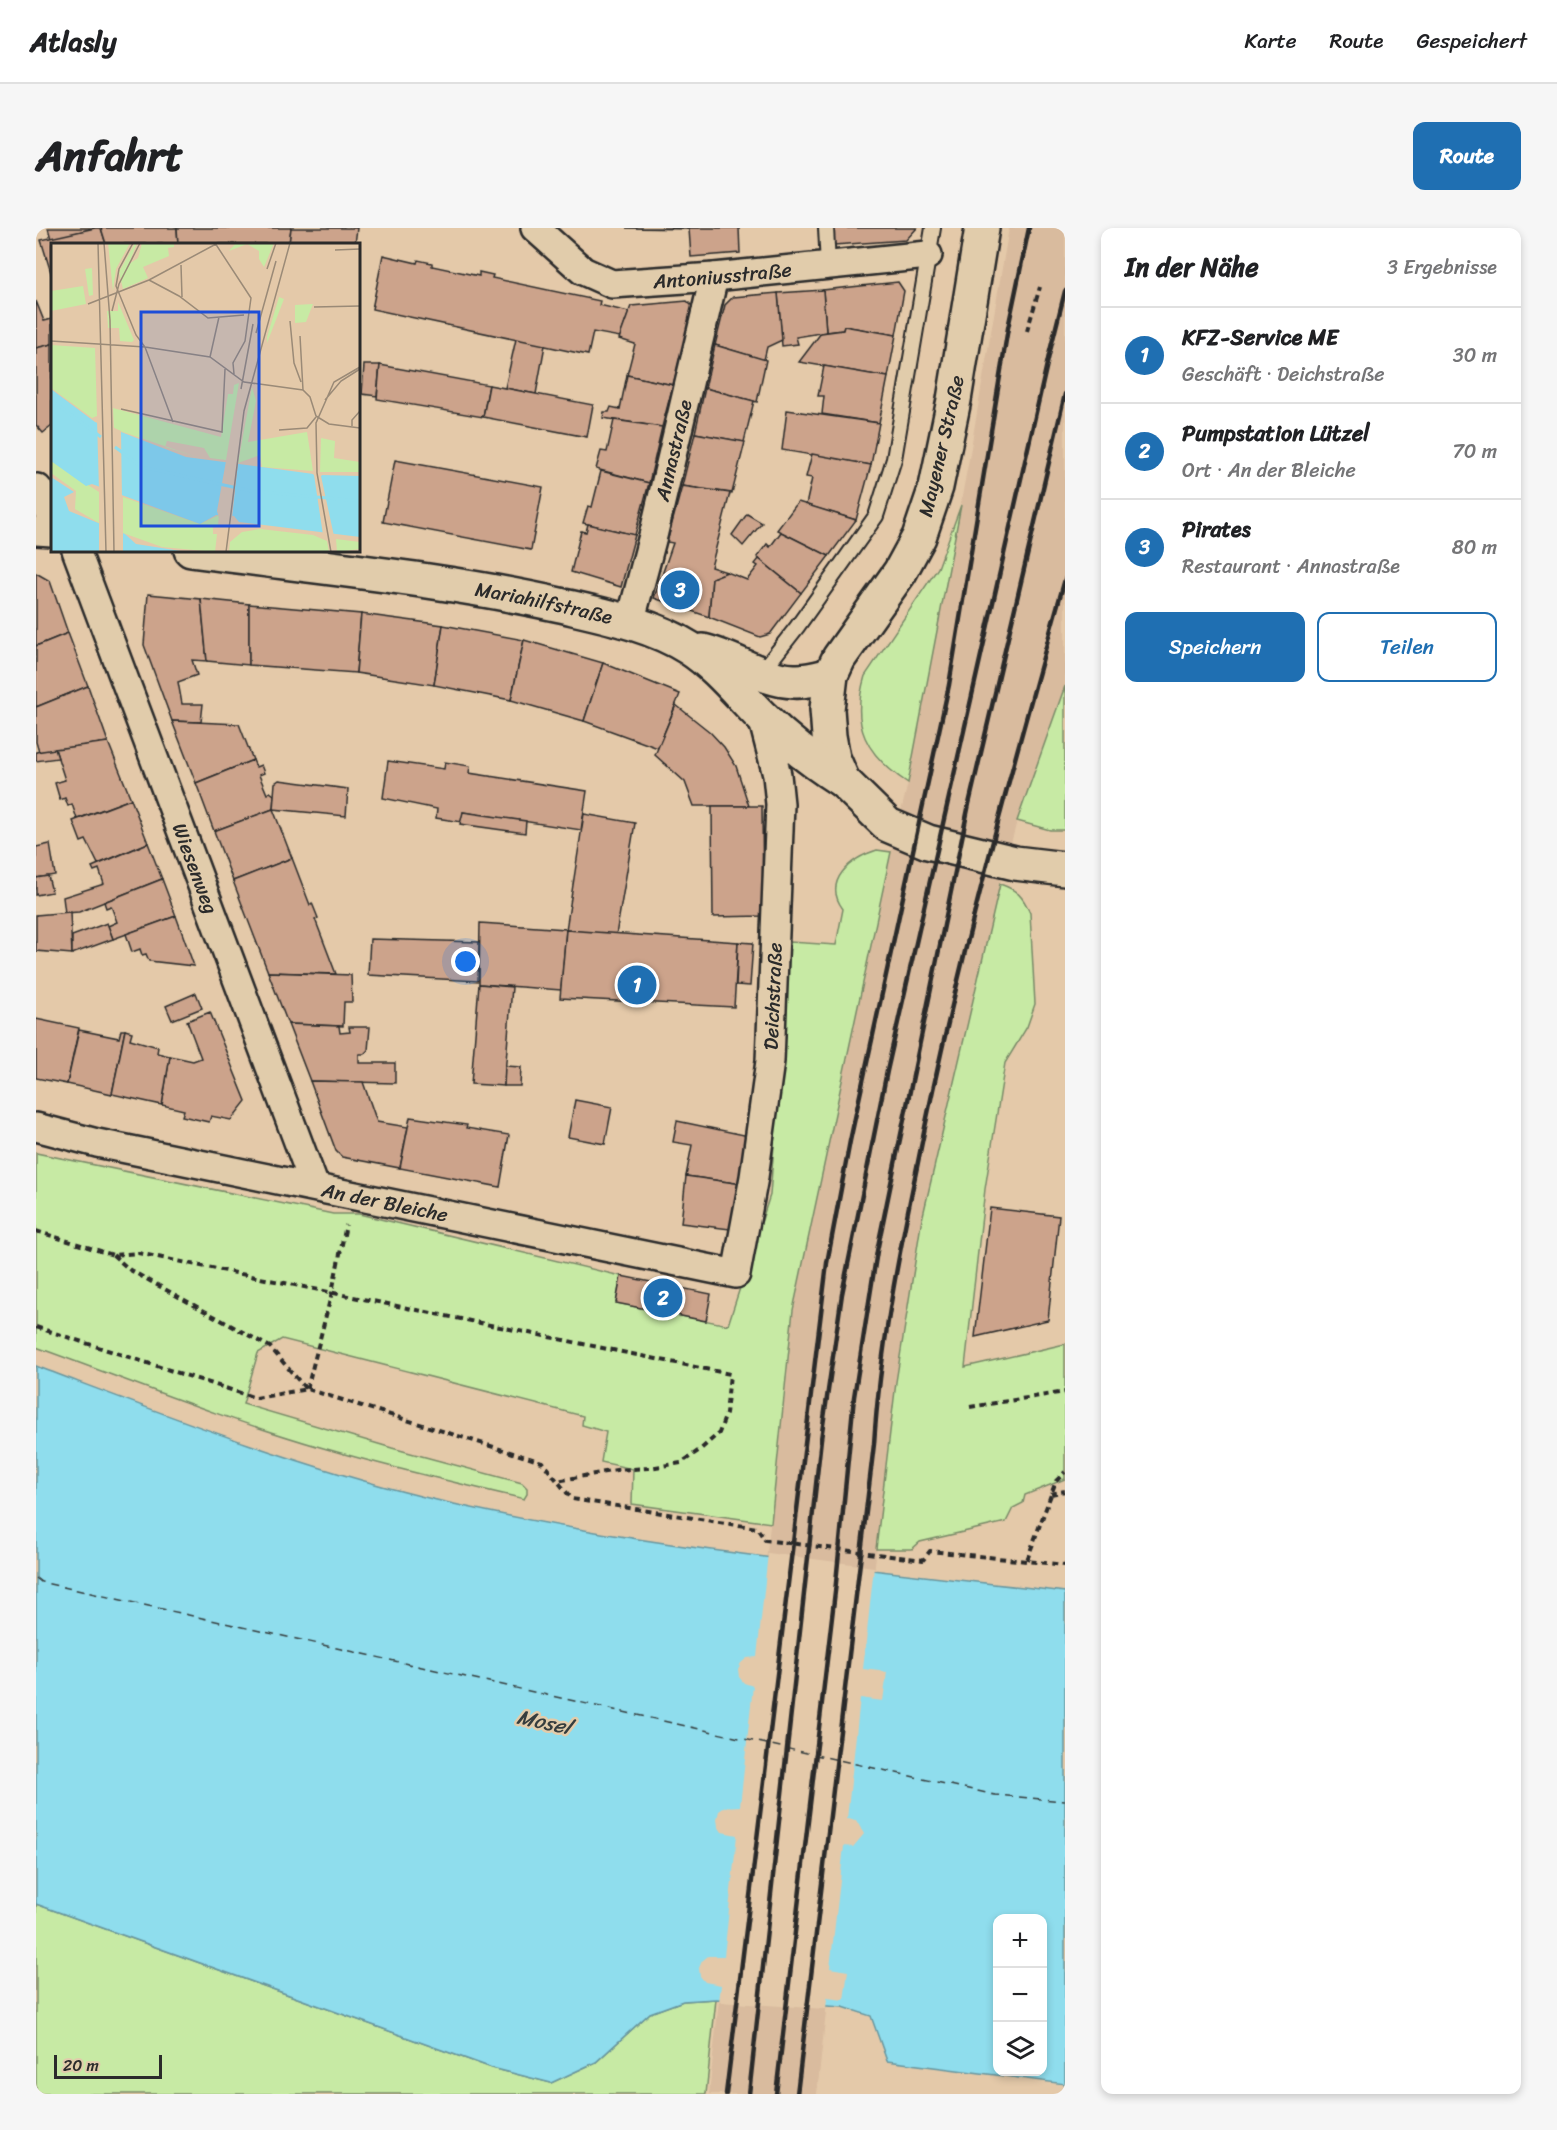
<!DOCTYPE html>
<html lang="de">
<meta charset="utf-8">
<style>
:root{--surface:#fff;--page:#f6f6f6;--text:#202124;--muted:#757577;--line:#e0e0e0;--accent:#1f6fb2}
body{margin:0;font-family:Sriracha,sans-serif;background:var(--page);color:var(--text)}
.controls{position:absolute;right:18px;bottom:18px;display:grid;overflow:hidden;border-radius:12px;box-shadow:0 3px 9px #0003}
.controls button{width:54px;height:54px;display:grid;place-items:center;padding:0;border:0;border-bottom:2px solid var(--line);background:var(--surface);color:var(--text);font:30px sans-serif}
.scale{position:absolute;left:18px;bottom:15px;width:108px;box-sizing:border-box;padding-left:6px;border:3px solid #2b2b2b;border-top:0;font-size:16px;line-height:21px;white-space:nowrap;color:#2b2b2b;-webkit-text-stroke:4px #e1ccab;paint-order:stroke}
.you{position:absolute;left:430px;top:734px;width:21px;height:21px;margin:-15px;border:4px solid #fff;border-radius:50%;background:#1a73e8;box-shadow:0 0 0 9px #1a73e833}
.badge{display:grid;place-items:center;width:39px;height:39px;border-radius:50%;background:var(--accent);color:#fff;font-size:20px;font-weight:700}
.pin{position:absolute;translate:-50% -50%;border:3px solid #fff;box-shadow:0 2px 6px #0006}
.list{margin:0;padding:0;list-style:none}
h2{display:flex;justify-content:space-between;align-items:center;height:78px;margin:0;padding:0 24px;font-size:26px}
h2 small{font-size:20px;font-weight:400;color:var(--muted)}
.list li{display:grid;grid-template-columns:39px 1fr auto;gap:18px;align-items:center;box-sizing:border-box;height:96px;padding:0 24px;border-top:2px solid var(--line)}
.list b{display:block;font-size:22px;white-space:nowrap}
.list p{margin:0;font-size:20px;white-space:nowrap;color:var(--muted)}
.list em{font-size:20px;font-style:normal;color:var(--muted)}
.actions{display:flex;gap:12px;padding:18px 24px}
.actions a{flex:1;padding:14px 0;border:2px solid var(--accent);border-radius:12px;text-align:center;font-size:21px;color:var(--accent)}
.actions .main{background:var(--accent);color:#fff}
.icon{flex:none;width:33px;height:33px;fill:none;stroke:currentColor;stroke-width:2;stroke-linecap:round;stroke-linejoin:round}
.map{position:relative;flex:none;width:1029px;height:1866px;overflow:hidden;border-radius:12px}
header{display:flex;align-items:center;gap:36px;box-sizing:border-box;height:84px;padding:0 30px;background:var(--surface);border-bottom:2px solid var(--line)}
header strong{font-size:28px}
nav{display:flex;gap:33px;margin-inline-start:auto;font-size:21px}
.intro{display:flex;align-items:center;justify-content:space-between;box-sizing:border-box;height:144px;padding:0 36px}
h1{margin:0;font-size:42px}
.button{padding:15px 27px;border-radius:12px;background:var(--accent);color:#fff;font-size:21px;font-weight:700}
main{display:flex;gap:36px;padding:0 36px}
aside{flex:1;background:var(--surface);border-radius:12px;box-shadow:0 3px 9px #0003}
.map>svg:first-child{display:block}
</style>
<header>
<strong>Atlasly</strong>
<nav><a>Karte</a><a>Route</a><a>Gespeichert</a></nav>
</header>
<div class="intro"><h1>Anfahrt</h1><a class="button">Route</a></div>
<main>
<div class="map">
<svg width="1029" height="1866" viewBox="0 0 1029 1866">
<rect width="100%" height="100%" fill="#e4c9a9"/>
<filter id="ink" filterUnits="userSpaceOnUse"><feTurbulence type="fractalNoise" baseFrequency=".0167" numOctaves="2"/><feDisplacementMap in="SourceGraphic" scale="12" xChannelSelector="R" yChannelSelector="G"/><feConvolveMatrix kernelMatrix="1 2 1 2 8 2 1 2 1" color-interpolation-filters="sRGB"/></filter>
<g filter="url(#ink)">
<path fill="#d9bb9e" d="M973,0H1029V458L981,593L964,656L885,996L852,1218L781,1866H673L757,1082L855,624L872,555L933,231Z"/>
<g fill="#c7eaa4" stroke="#798a68" stroke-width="1.5">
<path d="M925,277L872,555C830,527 814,498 829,448L902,340Z"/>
<path d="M1029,458V602H1014L981,593Z"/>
<path d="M841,622L855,624L757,1082L735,1295L596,1276L597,1241L565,1234L570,1204L546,1197L547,1188L246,1111L222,1125L207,1176L356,1220L486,1255L491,1260V1266L488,1271C420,1255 351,1239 284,1219C188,1191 94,1153 0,1119V925L297,986H323L585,1048L580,1075L692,1097L734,967L754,714L800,717L807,681C786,653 815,630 841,622Z"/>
<path d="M964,656C981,662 987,668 994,685L999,776L991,799L969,835L949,961L929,1139L1029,1116V1251L989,1267L987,1275L977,1280L970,1294L884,1314L876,1321H840L860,1154L885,996Z"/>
<path d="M0,1676L456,1840L515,1855L560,1834L614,1785L647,1773L680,1771L670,1866H0Z"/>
</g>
<path fill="#8fdded" stroke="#67969f" stroke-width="1.5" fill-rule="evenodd" d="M0,1138C128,1186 255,1236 388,1269C598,1320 815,1339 1029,1364V1856L851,1833L835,1788L807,1779L680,1771L647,1773L614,1785L560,1834L515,1855L456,1840L0,1676ZM962,1690H1006V1844H962Z"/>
<path fill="#e4c9a9" d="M732,1325L838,1339L827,1441L851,1444L847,1473L824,1470L811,1591L820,1592L828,1606L817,1619L808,1618L794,1740L812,1743L808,1772L791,1770L790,1781L683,1774L685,1757L669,1754L664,1748L663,1740L666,1733L672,1728H688L701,1607L686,1604L682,1598L681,1591L683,1583L689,1579L704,1578L717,1458L708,1455L703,1449L702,1441L705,1435L711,1430L721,1429Z"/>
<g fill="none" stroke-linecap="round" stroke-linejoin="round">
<path stroke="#353d3e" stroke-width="1.5" stroke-dasharray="8 6" stroke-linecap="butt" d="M0,1350L5,1354L959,1567L1029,1573"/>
</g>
<g fill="#cca38b" stroke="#2b2b2b" stroke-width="1.5">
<path d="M12,0H59L15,11Z"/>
<path d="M59,0H65L70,16H16V48L5,12Z"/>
<path d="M65,0H141L142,16H70Z"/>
<path d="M141,0H255L253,16H142Z"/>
<path d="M255,0H321L319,16H253Z"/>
<path d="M590,0H703L704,25L655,29L653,1Z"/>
<path d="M798,0H881L870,12L798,17Z"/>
<path d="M347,27L381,35L382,32L396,35V38L443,48V44L457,47L456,50L564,73L563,77L593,84L584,109L557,104L552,127L336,81Z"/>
<path d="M862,54L868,63L860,107L808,98L807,102L790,104L787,62Z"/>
<path d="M787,62L790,104L760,109L762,116L746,118L742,65Z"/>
<path d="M742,65L746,112L731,119L728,132L679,117L689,77L697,69Z"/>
<path d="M0,73L8,93L16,91V116L0,120Z"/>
<path d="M651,73L657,79L637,157L591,147L599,116L583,111L595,78Z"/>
<path d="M808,98L860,107L852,149L763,134L785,105L807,102Z"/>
<path d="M480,111L509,117L500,166L469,160Z"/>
<path d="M16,116V198L7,205L0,197V120Z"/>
<path d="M679,117L730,132L721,174L669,160Z"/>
<path d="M328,137H344L341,168L326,166Z"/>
<path d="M344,137L453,157L447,189L341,171Z"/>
<path d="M788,138L852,149L843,195L786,186L788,168H782Z"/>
<path d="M591,147L637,157L626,199L567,190L568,184H573L575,179L584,181Z"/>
<path d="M453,157L557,177L551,209L447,189Z"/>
<path d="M669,160L718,173L708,214L659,205Z"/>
<path d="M751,182L843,195L835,237L746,222Z"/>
<path d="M578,192L626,199L613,255L560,241L565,223L571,224Z"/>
<path d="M659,205L709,214L696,265L646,258Z"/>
<path d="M776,226L835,237L820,292L770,277L776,250L770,249Z"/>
<path d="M359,232L507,259L495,322L347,294Z"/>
<path d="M565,243L613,255L599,307L547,295L552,278L556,279Z"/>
<path d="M646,258L694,265L675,339L691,344L676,350L673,389L618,370L637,315L631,314Z"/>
<path d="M762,274L820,292L793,328L741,302Z"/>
<path d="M711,286L726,295L707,318L696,307Z"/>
<path d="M552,296L599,307L585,359L535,344L545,303L550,304Z"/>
<path d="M745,304L793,328L765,365L721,329L731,316L734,319Z"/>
<path d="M723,331L765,365L734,406L724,409L673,389L676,350L691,344L711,352L722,338L719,336Z"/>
<path d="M0,345L14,353L32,405L0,418Z"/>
<path d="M112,366L165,371L171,433L156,432L161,447L142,454L146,476H167L165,494L136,493L108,417Z"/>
<path d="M165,371L213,376V437L171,433Z"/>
<path d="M213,376L325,386L320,445L213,437Z"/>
<path d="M325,386L407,397L398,457L320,445Z"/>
<path d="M407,397L488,412L475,472L398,457Z"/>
<path d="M32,405L52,458L0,479V418Z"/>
<path d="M488,412L567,435L548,493L475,472Z"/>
<path d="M567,435L644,466L622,520L548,493Z"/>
<path d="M52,458L72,514L3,524L0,514V479Z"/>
<path d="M640,477L674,504L688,519L700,538L713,578H658L649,554L619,527Z"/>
<path d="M136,493L203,496L217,532L160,555Z"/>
<path d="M72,514L95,571L41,591L36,576L32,578L29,570L24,572L19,555L29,552L19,521Z"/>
<path d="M19,521L22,530L0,533V524Z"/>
<path d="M217,532L220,539L225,537L228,545L223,547L231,566L234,564L238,567L237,581L178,603L160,555Z"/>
<path d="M352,533L408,541L409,534L434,538L433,545L551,563L545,602L427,584L426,594L400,590L401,581L347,570Z"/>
<path d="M243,552L312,561L310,588L237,581L239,555Z"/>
<path d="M95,571L112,615L62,636L50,612L45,614L37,593Z"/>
<path d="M676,578H726L727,688L677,689Z"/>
<path d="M237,581L256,630L197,653L178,603Z"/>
<path d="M427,584L490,593L489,605L424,596Z"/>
<path d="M548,586L599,595L580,707L530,702Z"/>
<path d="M112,615L126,651L43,684L29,685L27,669L68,656L63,641L58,643L56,639Z"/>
<path d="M14,616L19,647L0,650V619Z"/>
<path d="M256,630L274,677L276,675L282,690L279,691L300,746L232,744L197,653Z"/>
<path d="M12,648L16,664L0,667V650Z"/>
<path d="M126,651L140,688L77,711L72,698L81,694L75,678L70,680L68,674Z"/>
<path d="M34,684L36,726L0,723V687Z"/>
<path d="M140,688L158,738L113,733L110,726L106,727L104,721L96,724L90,706Z"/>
<path d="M71,695L77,711L36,726V708Z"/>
<path d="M444,695L530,701L525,762L443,756Z"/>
<path d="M530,702L702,714L698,779L524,770Z"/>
<path d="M334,711L443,714L442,753L332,747Z"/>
<path d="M702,714L717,715L714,758L700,757Z"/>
<path d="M232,744L315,747L316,774H308L307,798L252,796Z"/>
<path d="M443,756L476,759L468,858L435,856Z"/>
<path d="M160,765L166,780L136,792L130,778Z"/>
<path d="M174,784L210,873L195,892L175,888L173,894L146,888L148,882L126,877L134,828L157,833L165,830L151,793Z"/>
<path d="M0,791L43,800L31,856L0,850Z"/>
<path d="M252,796L303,798L304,805L314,804L313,799H334L332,822L328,826H323V835H359V855L274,853Z"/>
<path d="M43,802L83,810L85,802H89L76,866L31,856Z"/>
<path d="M89,802L96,804L94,811L122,819L121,825L134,828L126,877L76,866Z"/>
<path d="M469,838L485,839L484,858H468Z"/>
<path d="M274,853L327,854L341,894L372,899L364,940L306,929L300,923Z"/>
<path d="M539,872L576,879L569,916L532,909Z"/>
<path d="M374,889L431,897L430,900L473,907L464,959L364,940Z"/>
<path d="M641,893L713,908L706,956L650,948L656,917L637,914Z"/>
<path d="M650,948L706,956L702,1002L645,995Z"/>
<path d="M954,980L1023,988L1012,1092L939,1109Z"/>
<path d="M585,1048L675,1066L670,1093L580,1075Z"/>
</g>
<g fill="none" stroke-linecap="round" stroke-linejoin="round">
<g stroke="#2b2b2b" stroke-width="18">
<g id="service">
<path d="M790,0L792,37"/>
<path d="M725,445L761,399L840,288L858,231L897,0"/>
</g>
</g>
<g stroke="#2b2b2b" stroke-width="32">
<g id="minor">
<path id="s1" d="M499,0L547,43L576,56L678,49L892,27"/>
<path d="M0,303L16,304"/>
<path id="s2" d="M40,322L279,959"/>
<path id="s3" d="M594,395L618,304L678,49"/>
<path id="s4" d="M0,899L61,915L700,1046L718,949L734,833L744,576L741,547L726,489"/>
</g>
</g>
<g stroke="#2b2b2b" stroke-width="38">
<g id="tertiary">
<path d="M946,0L918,172L900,259L883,309L864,344L803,430L795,447L791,481L793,508L797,530L807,553L852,597L892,614L979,635L1029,641"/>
<path d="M0,263L16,283"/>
<path id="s5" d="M155,322C278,339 403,350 524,377C567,387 615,396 653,420C681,438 702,465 725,488C750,513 777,534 807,553"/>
<path d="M667,423C698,430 726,452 758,453C771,454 783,450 795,447"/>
</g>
</g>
<g stroke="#2b2b2b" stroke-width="4" stroke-dasharray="6 4.5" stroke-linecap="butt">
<path d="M991,103L1004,59"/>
<path d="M0,1003L77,1027L102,1025L694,1146L690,1186L683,1205L665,1221L645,1235L613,1240L580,1242L521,1253"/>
<path d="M77,1027L94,1042L234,1119L270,1161"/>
<path d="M0,1099L220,1170L271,1161L506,1234L536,1271L721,1300L729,1312L887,1332L894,1323L1029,1337"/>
<path d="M271,1161L296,1064L310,997"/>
<path d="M934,1179L1029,1164"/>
<path d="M1015,1266L1029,1263"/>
<path d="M991,1332L1020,1253L1029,1244"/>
</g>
<use href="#service" stroke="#e1ccab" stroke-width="14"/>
<use href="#minor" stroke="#e1ccab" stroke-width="27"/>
<use href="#tertiary" stroke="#e1ccab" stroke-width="33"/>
<g stroke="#2b2b2b" stroke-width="4.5">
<path d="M690,1866L791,1035L814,913L913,457L972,100L993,0"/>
<path d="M713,1866L785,1211L806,1066L851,843L1013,127L1029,63"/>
<path d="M740,1866L800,1355L818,1169L841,1023L933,576L1029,166"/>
<path d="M761,1866L838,1216C844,1123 862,1030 881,939C920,741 974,546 1029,351"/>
</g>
</g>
</g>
<g text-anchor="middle" stroke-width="5" stroke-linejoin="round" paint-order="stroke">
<g font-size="20" fill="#2b2b2b" stroke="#e1ccab">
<text dy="7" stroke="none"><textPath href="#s1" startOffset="207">Antoniusstraße</textPath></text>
<text transform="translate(905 218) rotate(-77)" y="7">Mayener Straße</text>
<text dy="7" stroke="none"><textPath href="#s3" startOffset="178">Annastraße</textPath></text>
<text dy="7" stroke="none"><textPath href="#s5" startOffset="357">Mariahilfstraße</textPath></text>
<text dy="7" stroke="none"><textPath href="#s2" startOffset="340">Wiesenweg</textPath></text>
<text dy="7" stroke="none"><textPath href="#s4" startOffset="996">Deichstraße</textPath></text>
<text dy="7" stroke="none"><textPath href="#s4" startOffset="357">An der Bleiche</textPath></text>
</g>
<g font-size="21" font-style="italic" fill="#353d3e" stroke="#e1ccab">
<text transform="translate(508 1494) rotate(12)" y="7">Mosel</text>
</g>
</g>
<g transform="translate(15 15)">
<rect width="309" height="309" fill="#e4c9a9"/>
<path d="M57,0H79L65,26L62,48ZM84,0H86L78,21L87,15L91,0L123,1V4L117,5L118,13L92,24L97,35L72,46L68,29ZM185,0H223L213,24L208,16V8L196,1L178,8ZM41,25L42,52L38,53L34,26ZM32,43L35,61L0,68V48ZM228,54L233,56L216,100V94ZM67,59L83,97L81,99L69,98L68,85H57L56,68H67ZM262,61L255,79L244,80V62ZM0,102L44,105L46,173L41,175L0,145ZM188,140L175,217L159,215L153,205L116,198L114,204L146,214L63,186L62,165L170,194L177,151H182L183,142ZM201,144L205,158L197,199L256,189L262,228L211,224L209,212L187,220ZM270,195L284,198L283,215L309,219V229H269ZM0,218L48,249V280L24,266L25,248L0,230ZM72,254L149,281L168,272L167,283H162V291H166L164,309L111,304L72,290ZM209,286L262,292L276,298L278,309H178L179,299L191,289ZM285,296L309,299V306L286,309Z" fill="#c7eaa4"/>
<path d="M0,146L44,179L135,214L270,232L309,233V294L188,279L183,273L165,272L149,281L41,241L35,243L0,218ZM0,234L23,249L13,254L18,268L74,291L85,301L136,309H0Z" fill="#8fdded"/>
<path d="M46,177L70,188L71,257L48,248ZM175,218L187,220L181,276L168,275L166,268ZM259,229L273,231L270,233L283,293L272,292L263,232ZM48,277L72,287V309H48Z" fill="#e4c9a9"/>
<path fill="none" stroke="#8fdded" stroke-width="3" d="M0,157L50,194M64,204L91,224L200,248L309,258"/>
<path fill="none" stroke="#9a8a77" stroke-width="1.5" d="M47,0L55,309M53,0L59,77L63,309M82,0L68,26L65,43L85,92L94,104L122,179M164,0L200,55L194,98L182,120L183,131M284,7L309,6M130,22L131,54M216,26L225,0M98,37L128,53L157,75L193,72M37,61L98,37L165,1M263,64L309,63M61,68L68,41L89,0M239,78L243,120L250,139M205,90L225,18M249,93L252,147M0,98L94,104L159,114L193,139L252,147L259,154L265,173M159,114L168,74M190,146L202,81M274,157L290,138L309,126M70,166L171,189L174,126M265,173L278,181L309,185M301,183V177L309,168M228,187L256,185L265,174M175,309L193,168L239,0M280,309L266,230L265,180L283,139L309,124"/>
<path fill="#1d4ed8" fill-opacity="0.15" stroke="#1d4ed8" stroke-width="3" d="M90,69H208V283H90Z"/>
<rect width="309" height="309" fill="none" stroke="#2b2b2b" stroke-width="3"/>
</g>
</svg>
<div class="controls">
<button>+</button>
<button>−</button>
<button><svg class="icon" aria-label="layers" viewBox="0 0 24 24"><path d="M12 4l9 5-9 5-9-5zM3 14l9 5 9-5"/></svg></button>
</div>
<div class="scale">20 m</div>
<div class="you"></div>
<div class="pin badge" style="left:601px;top:757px">1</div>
<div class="pin badge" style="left:627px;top:1070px">2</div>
<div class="pin badge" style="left:644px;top:362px">3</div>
</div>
<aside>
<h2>In der Nähe<small>3 Ergebnisse</small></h2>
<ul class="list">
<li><span class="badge">1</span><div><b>KFZ-Service ME</b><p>Geschäft · Deichstraße</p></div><em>30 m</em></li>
<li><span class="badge">2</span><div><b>Pumpstation Lützel</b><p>Ort · An der Bleiche</p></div><em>70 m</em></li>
<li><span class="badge">3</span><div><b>Pirates</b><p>Restaurant · Annastraße</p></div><em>80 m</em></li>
</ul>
<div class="actions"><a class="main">Speichern</a><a>Teilen</a></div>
</aside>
</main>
